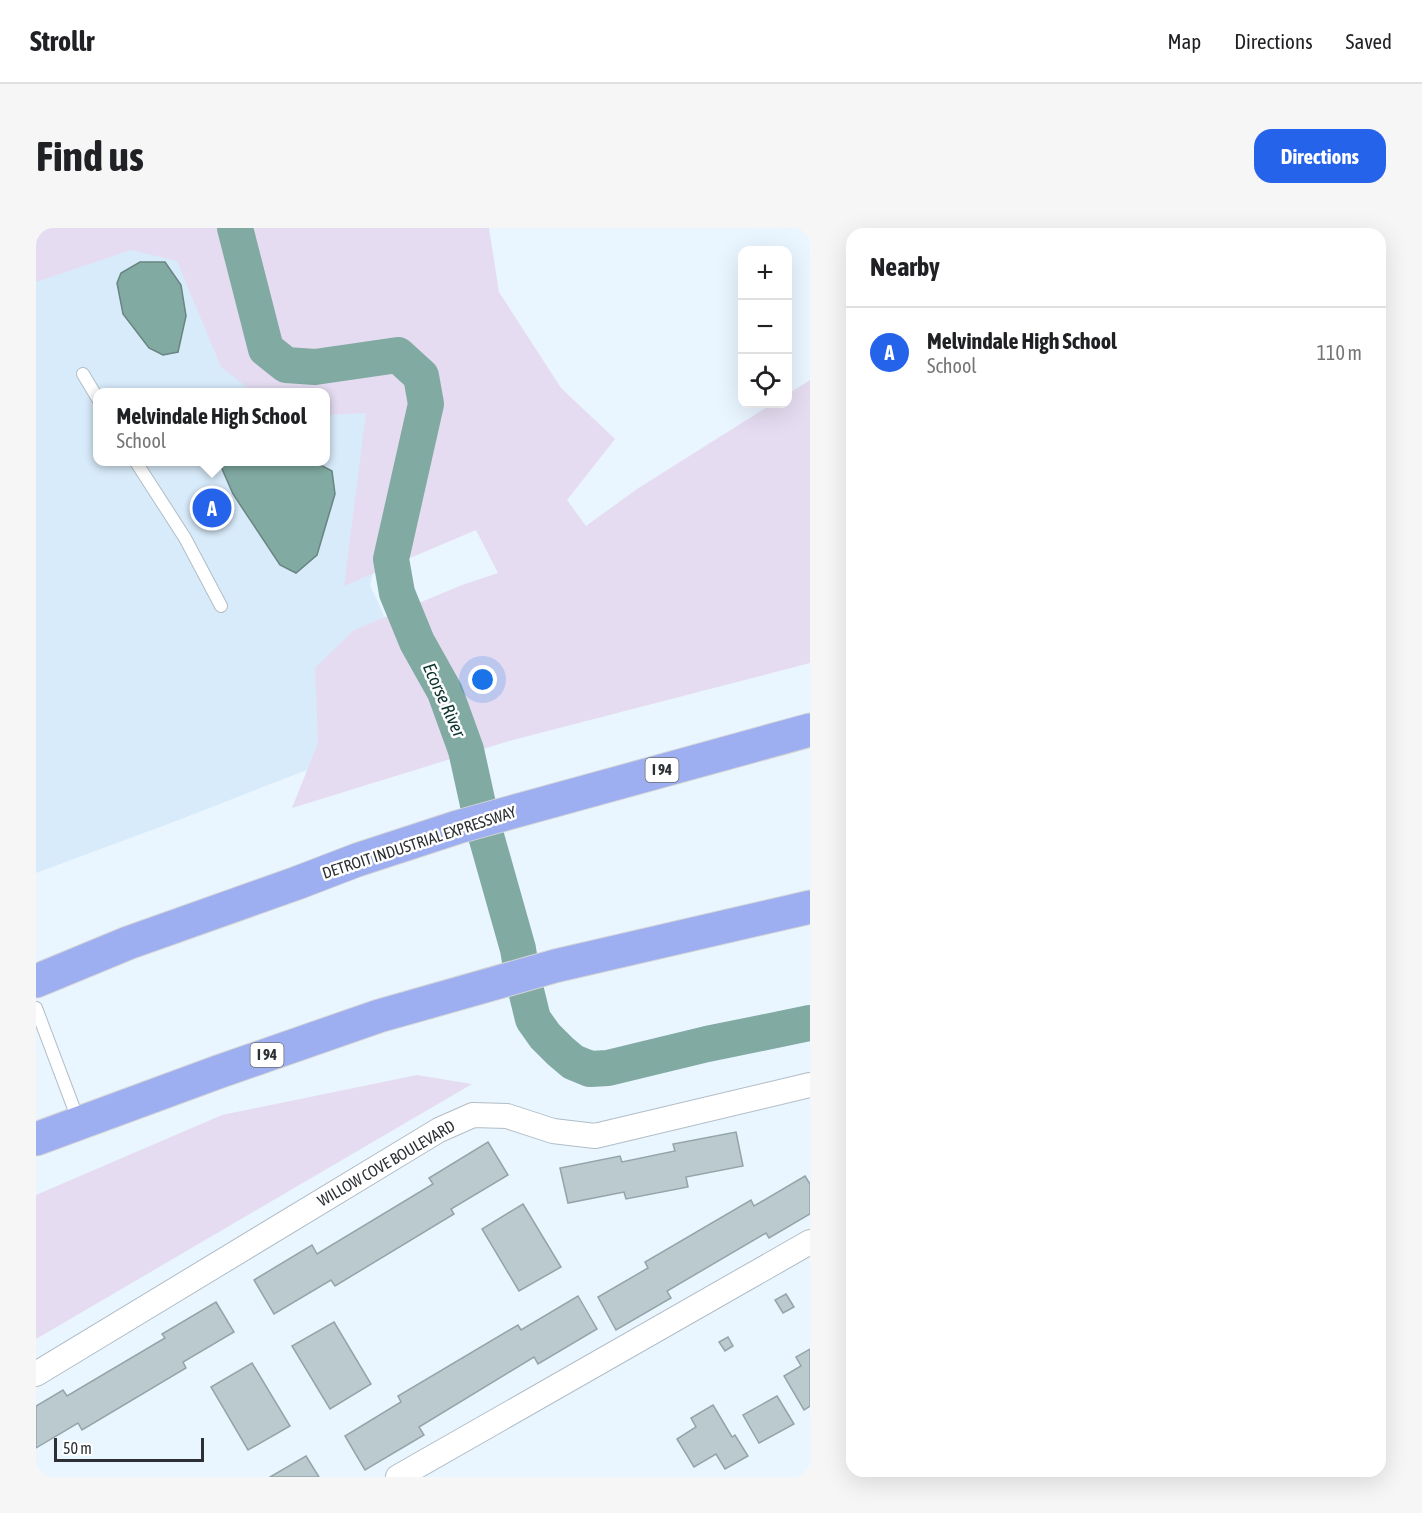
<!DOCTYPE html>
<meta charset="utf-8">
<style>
:root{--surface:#fff;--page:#f6f6f6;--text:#202124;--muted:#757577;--line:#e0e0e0;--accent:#2563eb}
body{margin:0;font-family:"Asap Condensed",sans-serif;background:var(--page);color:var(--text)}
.controls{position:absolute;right:18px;top:18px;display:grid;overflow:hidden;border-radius:12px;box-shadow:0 6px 24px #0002}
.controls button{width:54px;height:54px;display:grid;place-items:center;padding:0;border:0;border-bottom:2px solid var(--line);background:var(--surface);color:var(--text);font:30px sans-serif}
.scale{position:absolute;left:18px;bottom:15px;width:150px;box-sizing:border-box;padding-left:6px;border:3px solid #2c3034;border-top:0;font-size:16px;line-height:21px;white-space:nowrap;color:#2c3034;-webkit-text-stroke:4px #fff;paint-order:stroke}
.you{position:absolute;left:447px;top:452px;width:21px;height:21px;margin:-15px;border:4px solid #fff;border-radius:50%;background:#1a73e8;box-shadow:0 0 0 9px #1a73e833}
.badge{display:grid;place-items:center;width:39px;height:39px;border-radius:50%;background:var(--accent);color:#fff;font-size:20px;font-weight:700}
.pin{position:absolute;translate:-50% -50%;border:3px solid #fff;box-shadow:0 2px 6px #0006}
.popup{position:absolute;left:57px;top:160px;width:237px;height:78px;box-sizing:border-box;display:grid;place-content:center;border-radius:12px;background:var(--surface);filter:drop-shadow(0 2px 4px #0005);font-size:20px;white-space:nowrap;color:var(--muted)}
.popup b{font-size:22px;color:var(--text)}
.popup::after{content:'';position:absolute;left:50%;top:100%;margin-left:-12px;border:12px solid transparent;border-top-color:var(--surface)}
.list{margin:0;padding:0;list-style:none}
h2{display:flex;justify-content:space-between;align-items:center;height:78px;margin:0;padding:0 24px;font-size:26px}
h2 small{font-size:20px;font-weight:400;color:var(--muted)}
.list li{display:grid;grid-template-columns:39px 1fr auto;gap:18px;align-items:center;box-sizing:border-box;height:90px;padding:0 24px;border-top:2px solid var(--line)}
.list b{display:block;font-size:22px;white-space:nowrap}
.list p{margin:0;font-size:20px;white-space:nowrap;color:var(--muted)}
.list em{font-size:20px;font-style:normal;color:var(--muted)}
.icon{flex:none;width:33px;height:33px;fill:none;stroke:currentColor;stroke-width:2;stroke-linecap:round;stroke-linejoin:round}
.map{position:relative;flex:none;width:774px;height:1249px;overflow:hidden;border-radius:18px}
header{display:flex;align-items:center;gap:36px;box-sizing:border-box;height:84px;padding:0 30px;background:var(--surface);border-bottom:2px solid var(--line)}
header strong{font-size:28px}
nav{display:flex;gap:33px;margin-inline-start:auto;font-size:21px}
.intro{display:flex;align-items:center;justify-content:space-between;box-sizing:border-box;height:144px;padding:0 36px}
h1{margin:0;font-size:42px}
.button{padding:15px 27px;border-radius:18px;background:var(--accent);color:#fff;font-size:21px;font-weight:700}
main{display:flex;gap:36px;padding:0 36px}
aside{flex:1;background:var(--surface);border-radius:18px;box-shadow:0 6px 24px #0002}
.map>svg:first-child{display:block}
</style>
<header>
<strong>Strollr</strong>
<nav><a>Map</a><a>Directions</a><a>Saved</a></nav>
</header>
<div class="intro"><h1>Find us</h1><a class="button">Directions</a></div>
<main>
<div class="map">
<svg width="774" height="1249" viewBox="0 0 774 1249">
<rect width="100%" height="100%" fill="#e9f5ff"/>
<path fill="#d8ebfa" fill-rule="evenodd" d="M182,0L370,202L334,357L370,436L327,520L140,593L0,645V20ZM62,164H290V234H62Z"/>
<g fill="#e5dcf1">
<path d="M0,0H453L463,64L525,160L579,211L531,272L550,298L601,261L736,176H752V166L774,152V435L473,513L256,580L282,515L279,440L318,402L426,357L462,345L440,302L308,358L330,185L290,187V164H217L185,139L141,33L95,22L0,54Z"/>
<path d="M381,847L436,856L0,1111V967L186,887Z"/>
</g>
<g fill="#81aaa2" stroke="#688581" stroke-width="1.5">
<path d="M104,34H129L145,57L150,88L142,124L127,127L113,120L87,86L81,55L85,45Z"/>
<path d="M183,234H279L296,243L299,266L281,327L260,345L244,337L197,266Z"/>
</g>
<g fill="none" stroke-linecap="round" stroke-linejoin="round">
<path stroke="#81aaa2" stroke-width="36" d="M199,0L230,121L250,137L279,139L362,127L385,148L390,176L355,331L361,365L381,414L409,464L430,522L445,590L482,721L486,746L497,791L509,808L524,823L537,834L554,841L572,840L671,816L774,795"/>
</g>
<g fill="#bacace" stroke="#94a4a7" stroke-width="1.5">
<path d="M700,904L707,938L650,949L652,959L590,971L588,964L532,975L524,940L584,928L586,934L639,923L637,916Z"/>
<path d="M452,914L472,947L415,981L418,986L299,1058L295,1052L238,1086L218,1052L276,1017L281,1026L397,956L393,950Z"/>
<path d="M769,948L774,956V986L733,1010L730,1005L631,1063L635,1070L580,1102L562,1069L612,1040L609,1034L715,972L718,978Z"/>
<path d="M487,976L525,1039L483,1063L446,1001Z"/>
<path d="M750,1066L758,1079L747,1085L739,1072Z"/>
<path d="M542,1068L561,1101L502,1136L498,1129L383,1199L388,1207L329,1242L309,1208L365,1174L362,1168L482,1097L485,1102Z"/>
<path d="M180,1074L198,1104L147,1134L150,1140L46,1202L42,1195L0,1220V1178L27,1162L31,1168L129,1110L126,1106Z"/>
<path d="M298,1094L335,1156L294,1181L256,1118Z"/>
<path d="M692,1109L697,1118L689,1123L683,1114Z"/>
<path d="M774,1121V1178L768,1182L748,1148L765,1138L760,1129Z"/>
<path d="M216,1135L254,1198L212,1222L175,1159Z"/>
<path d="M741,1168L758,1196L723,1215L707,1187Z"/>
<path d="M677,1177L696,1209L699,1207L712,1228L689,1241L680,1226L658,1239L641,1211L660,1199L655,1190Z"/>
<path d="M270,1228L283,1249H234Z"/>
</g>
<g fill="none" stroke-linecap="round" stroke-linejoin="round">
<g stroke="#b1bdc6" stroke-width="14">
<g id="lane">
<path d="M47,146L62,171"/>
<path d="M100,234L149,310L185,378"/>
<path d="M0,780L43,894"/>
</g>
</g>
<g stroke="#b1bdc6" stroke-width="26">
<g id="street">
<path d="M0,1146L403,902L437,887L471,888L517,903L559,908L774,857"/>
<path d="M362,1249L774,1014"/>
</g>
</g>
<g stroke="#d5d6d6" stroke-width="35">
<g id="highway">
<path d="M0,753L92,715L261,655L321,632L422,599L774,502"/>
<path d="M0,911L182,844L343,788L519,738L774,679"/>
</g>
</g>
<use href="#lane" stroke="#fff" stroke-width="12"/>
<use href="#street" stroke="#fff" stroke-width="24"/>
<use href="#highway" stroke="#9daef1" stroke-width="33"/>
</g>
<g text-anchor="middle" stroke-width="5" stroke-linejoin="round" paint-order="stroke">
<g fill="#fff" stroke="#6b6e71" stroke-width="1.5">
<rect x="609.5" y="530" width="33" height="24" rx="4.5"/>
<rect x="214.5" y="815" width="33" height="24" rx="4.5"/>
</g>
<g font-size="15" font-weight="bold" fill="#2c3034">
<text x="626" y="547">I 94</text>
<text x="231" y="832">I 94</text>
</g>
<g font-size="16" fill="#2c3034" stroke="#fff">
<text transform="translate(383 614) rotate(-18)" y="6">DETROIT INDUSTRIAL EXPRESSWAY</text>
<text transform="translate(350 935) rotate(-30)" y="6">WILLOW COVE BOULEVARD</text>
</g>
<g font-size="18" font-style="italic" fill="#0b332e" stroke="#fff">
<text transform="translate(408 472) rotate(66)" y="6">Ecorse River</text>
</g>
</g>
</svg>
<div class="controls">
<button>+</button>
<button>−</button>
<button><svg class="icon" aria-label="locate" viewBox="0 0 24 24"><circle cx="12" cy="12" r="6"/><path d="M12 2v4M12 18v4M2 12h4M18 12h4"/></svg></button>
</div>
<div class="scale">50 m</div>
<div class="you"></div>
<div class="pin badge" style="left:176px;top:280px">A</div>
<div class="popup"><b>Melvindale High School</b>School</div>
</div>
<aside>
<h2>Nearby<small></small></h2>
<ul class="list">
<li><span class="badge">A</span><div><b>Melvindale High School</b><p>School</p></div><em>110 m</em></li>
</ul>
</aside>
</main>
